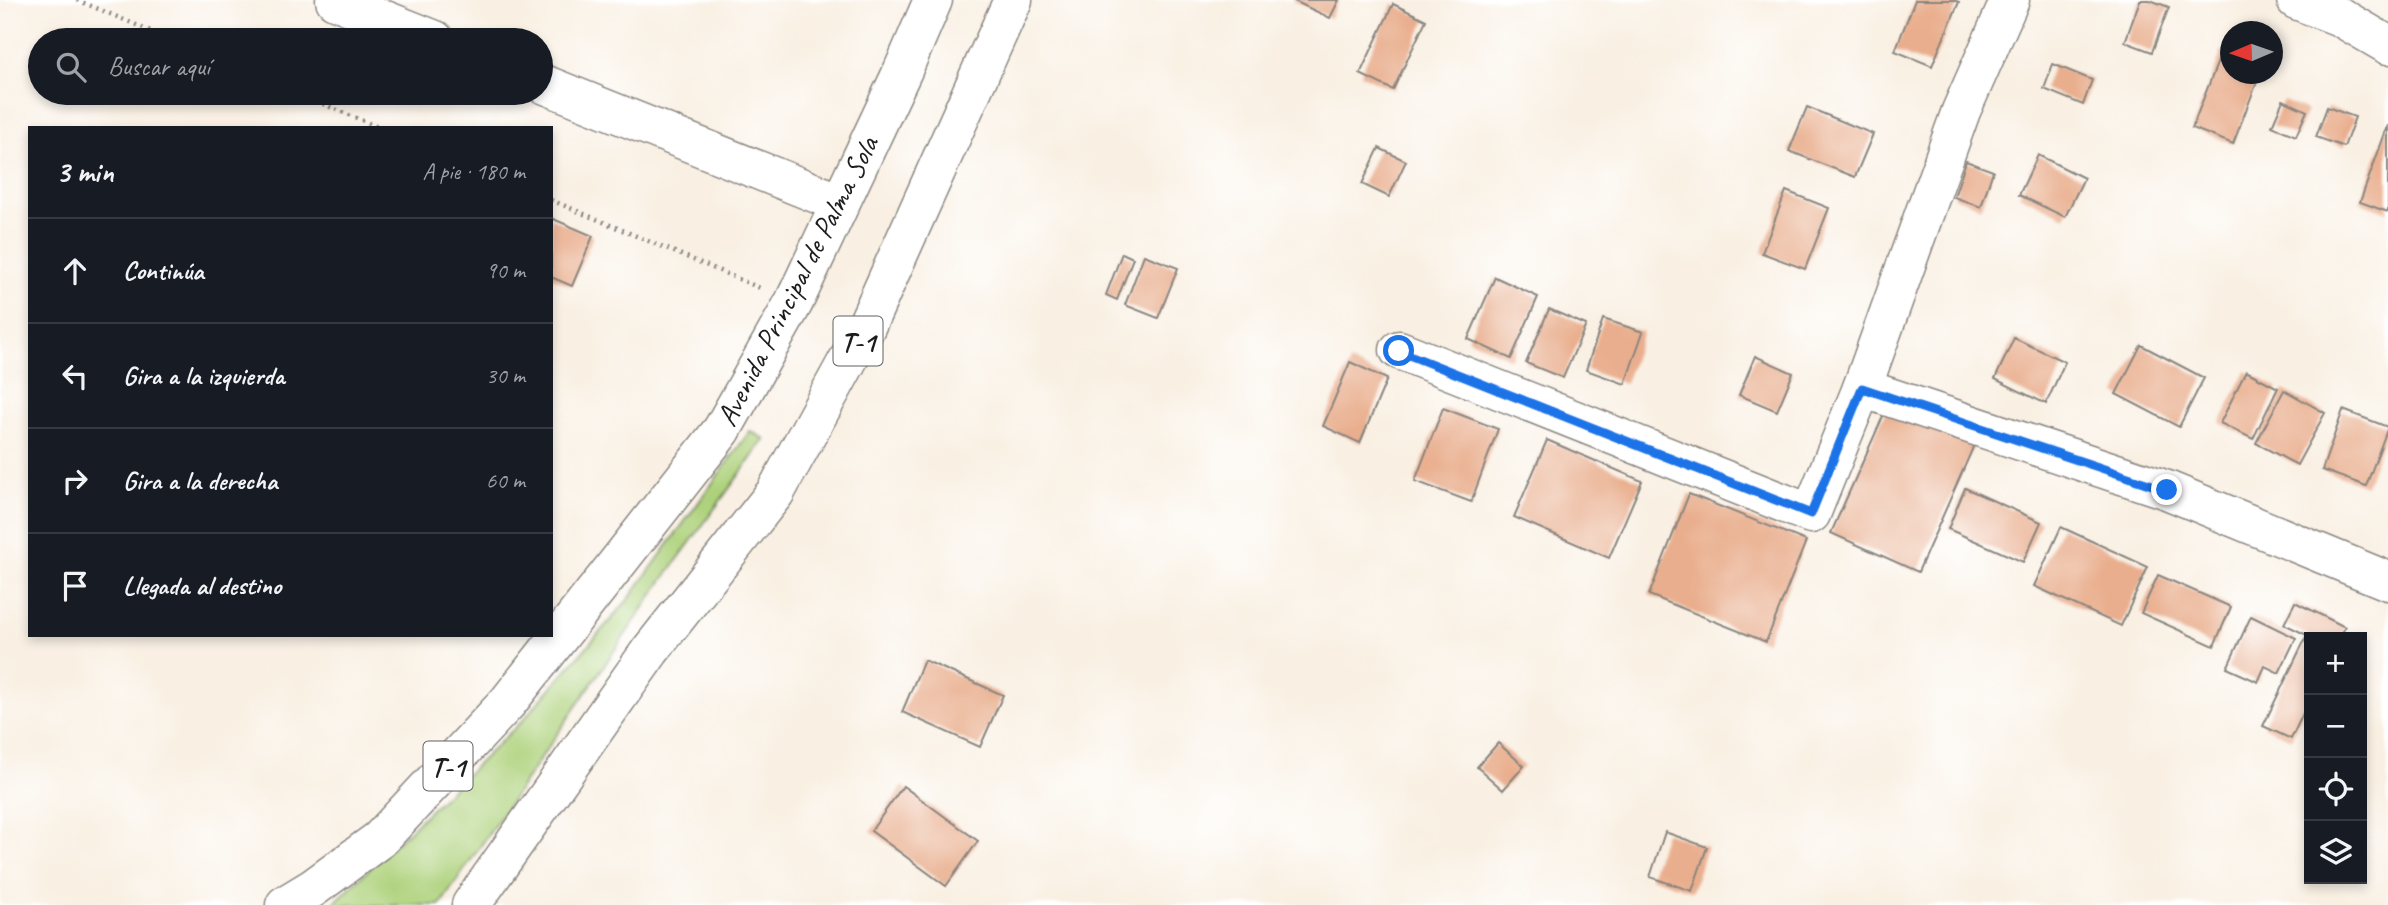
<!DOCTYPE html>
<html lang="es">
<meta charset="utf-8">
<style>
:root{--surface:#171b24;--page:#242831;--text:#f1f3f6;--muted:#9ea1a6;--line:#363941}
body{margin:0;font-family:Caveat,sans-serif;background:var(--page);color:var(--text)}
.controls{position:absolute;right:21px;bottom:21px;display:grid;overflow:hidden;border-radius:0px;box-shadow:0 4px 10px #0003}
.controls button{width:63px;height:63px;display:grid;place-items:center;padding:0;border:0;border-bottom:2px solid var(--line);background:var(--surface);color:var(--text);font:35px sans-serif}
.compass{position:absolute;left:2220px;top:21px;width:63px;height:63px;border-radius:50%;background:var(--surface);box-shadow:0 4px 10px #0003;rotate:268deg}
.stop{position:absolute;width:21px;height:21px;margin:-16px;border:5px solid #1a73e8;border-radius:50%;background:#fff}
.stop.end{background:#1a73e8;border-color:#fff;box-shadow:0 2px 7px #0008}
.list{margin:0;padding:0;list-style:none}
h2{display:flex;justify-content:space-between;align-items:center;height:91px;margin:0;padding:0 28px;font-size:30px}
h2 small{font-size:23px;font-weight:400;color:var(--muted)}
.list li{display:grid;grid-template-columns:46px 1fr auto;gap:21px;align-items:center;box-sizing:border-box;height:105px;padding:0 28px;border-top:2px solid var(--line)}
.list b{display:block;font-size:26px;white-space:nowrap}
.list em{font-size:23px;font-style:normal;color:var(--muted)}
.icon{flex:none;width:38px;height:38px;fill:none;stroke:currentColor;stroke-width:2;stroke-linecap:round;stroke-linejoin:round}
.map{position:relative;flex:none;width:2388px;height:905px;overflow:hidden}
.search{position:absolute;background:var(--surface);box-shadow:0 4px 10px #0003;left:28px;top:28px;width:525px;height:77px;display:flex;align-items:center;gap:18px;box-sizing:border-box;padding:0 24px;border-radius:38px;color:var(--muted);font-size:26px}
.panel{position:absolute;background:var(--surface);box-shadow:0 4px 10px #0003;left:28px;top:126px;width:525px;height:511px;border-radius:0px}
.map>svg:first-child{display:block}
</style>
<div class="map">
<svg width="2388" height="905" viewBox="0 0 2388 905">
<rect width="100%" height="100%" fill="#fff"/>
<filter id="ink" filterUnits="userSpaceOnUse"><feTurbulence type="fractalNoise" baseFrequency=".0143" numOctaves="2"/><feDisplacementMap in="SourceGraphic" scale="14" xChannelSelector="R" yChannelSelector="G"/><feConvolveMatrix kernelMatrix="1 2 1 2 8 2 1 2 1" color-interpolation-filters="sRGB"/></filter>
<filter id="wash" filterUnits="userSpaceOnUse"><feTurbulence type="fractalNoise" baseFrequency=".00686" numOctaves="4" result="noise"/><feDisplacementMap in="SourceGraphic" scale="28" xChannelSelector="R" yChannelSelector="G"/><feGaussianBlur stdDeviation="1.57" result="paint"/><feColorMatrix in="noise" values="0 0 0 0 0 0 0 0 0 0 0 0 0 0 0 0 0 1.4 0 .05"/><feComposite in="paint" operator="in"/></filter>
<g filter="url(#wash)">
<rect width="100%" height="100%" fill="#f9f0e3"/>
<path fill="#add17a" stroke="#64764b" stroke-width="2" d="M750,431L765,439L660,584L440,905H332L522,721L629,599Z"/>
<g id="blocks">
<g fill="#e9ae8d">
<path d="M1292,0H1339L1330,18Z"/>
<path d="M1915,0H1954L1959,2L1932,66L1895,51Z"/>
<path d="M2140,0H2150L2169,7L2152,52L2125,42Z"/>
<path d="M1393,4L1426,20L1393,90L1360,74Z"/>
<path d="M2222,51L2230,55V74H2260L2233,144L2192,128Z"/>
<path d="M2053,64L2092,80L2083,105L2044,89Z"/>
<path d="M2283,100L2307,111L2296,136L2272,126Z"/>
<path d="M1807,107L1873,134L1855,177L1789,151Z"/>
<path d="M2327,107L2355,117L2344,147L2316,137Z"/>
<path d="M2388,125V212L2360,202Z"/>
<path d="M1379,148L1406,161L1389,197L1362,184Z"/>
<path d="M2038,155L2084,178L2065,217L2019,195Z"/>
<path d="M1966,161L1993,171L1981,207L1954,197Z"/>
<path d="M1786,191L1829,208L1805,269L1762,253Z"/>
<path d="M551,218L593,236L572,286L551,277Z"/>
<path d="M1122,253L1133,258L1117,300L1106,295Z"/>
<path d="M1144,255L1178,268L1158,318L1125,305Z"/>
<path d="M1495,277L1538,297L1511,359L1468,339Z"/>
<path d="M1549,309L1586,325L1563,378L1526,363Z"/>
<path d="M1603,319L1643,332L1625,384L1586,370Z"/>
<path d="M2014,338L2065,362L2046,404L1995,379Z"/>
<path d="M2141,345L2204,378L2179,427L2116,394Z"/>
<path d="M1755,356L1793,373L1777,411L1739,395Z"/>
<path d="M1350,362L1387,379L1360,443L1323,426Z"/>
<path d="M2246,371L2278,388L2253,439L2220,423Z"/>
<path d="M2284,390L2325,413L2297,465L2256,443Z"/>
<path d="M1888,405L1975,443L1918,572L1831,533Z"/>
<path d="M1443,408L1498,429L1471,502L1415,481Z"/>
<path d="M2343,410L2388,427L2366,486L2322,470Z"/>
<path d="M1547,440L1642,481L1609,558L1514,517Z"/>
<path d="M1965,488L2041,522L2023,562L1948,529Z"/>
<path d="M1689,494L1806,541L1766,642L1649,595Z"/>
<path d="M2061,527L2148,567L2121,626L2034,586Z"/>
<path d="M2158,575L2231,607L2214,646L2141,613Z"/>
<path d="M2295,602L2345,627L2340,637H2309V701L2291,739L2263,726L2307,635L2284,624Z"/>
<path d="M2251,616L2296,638L2279,673L2265,666L2258,682L2227,668Z"/>
<path d="M924,660L1003,695L980,747L902,712Z"/>
<path d="M1498,743L1524,766L1503,790L1477,767Z"/>
<path d="M903,786L978,841L946,886L871,831Z"/>
<path d="M1665,832L1707,847L1692,891L1650,877Z"/>
</g>
</g>
</g>
<g filter="url(#ink)">
<use href="#blocks" fill-opacity="0" stroke="#8a8680" stroke-width="2"/>
<g fill="none" stroke-linecap="round" stroke-linejoin="round">
<g stroke="#8a8680" stroke-width="41">
<g id="minor">
<path d="M335,0L435,40"/>
<path d="M2296,0L2340,17L2388,45"/>
<path d="M541,83L840,203"/>
<path d="M1399,350L1811,514L1862,388L1961,111L2010,0"/>
<path d="M1862,388L2167,490L2388,581"/>
</g>
</g>
<g stroke="#8a8680" stroke-width="41">
<g id="trunk">
<path d="M285,905L313,888L380,839L508,702L722,430L794,302L903,70L933,0"/>
<path d="M471,905L650,651L775,493L865,329L1013,0"/>
</g>
</g>
<g stroke="#8a8680" stroke-width="4.5" stroke-dasharray="2 5" stroke-linecap="butt">
<path d="M77,0L172,40"/>
<path d="M297,93L380,128"/>
<path d="M551,200L760,288"/>
</g>
<use href="#minor" stroke="#fff" stroke-width="38"/>
<use href="#trunk" stroke="#fff" stroke-width="38"/>
</g>
</g>
<g fill="none" stroke-linecap="round" stroke-linejoin="round" filter="url(#ink)">
<path stroke="#1a73e8" stroke-width="9" d="M1399,351L1811,514L1862,388L2167,490"/>
</g>
<g text-anchor="middle" stroke-width="5" stroke-linejoin="round" paint-order="stroke">
<g fill="#fff" stroke="#606060" stroke-width="2">
<rect x="833.5" y="316.5" width="49" height="49" rx="5"/>
<rect x="423.5" y="741.5" width="49" height="49" rx="5"/>
</g>
<g font-size="28" font-weight="bold" fill="#1c1c1c">
<text x="858" y="351">T-1</text>
<text x="448" y="776">T-1</text>
</g>
<g font-size="30" fill="#1c1c1c" stroke="#fff">
<text transform="translate(797 281) rotate(-63)" y="10">Avenida Principal de Palma Sola</text>
</g>
</g>
</svg>
<div class="controls">
<button>+</button>
<button>−</button>
<button><svg class="icon" aria-label="locate" viewBox="0 0 24 24"><circle cx="12" cy="12" r="6"/><path d="M12 2v4M12 18v4M2 12h4M18 12h4"/></svg></button>
<button><svg class="icon" aria-label="layers" viewBox="0 0 24 24"><path d="M12 4l9 5-9 5-9-5zM3 14l9 5 9-5"/></svg></button>
</div>
<svg class="compass" viewBox="-18 -18 36 36"><path d="M0-13l5 13h-10z" fill="#e53935"/><path d="M0 13l5-13h-10z" fill="#9ea1a6"/></svg>
<div class="stop" style="left:1399px;top:351px"></div>
<div class="stop end" style="left:2167px;top:490px"></div>
<div class="search"><svg class="icon" aria-label="search" viewBox="0 0 24 24"><circle cx="10" cy="10" r="6"/><path d="M15 15l6 6"/></svg>Buscar aquí</div>
<section class="panel">
<h2>3 min<small>A pie · 180 m</small></h2>
<ul class="list">
<li><svg class="icon" aria-label="ahead" viewBox="0 0 24 24"><path d="M12 20V5M6 11l6-6 6 6"/></svg><div><b>Continúa</b></div><em>90 m</em></li>
<li><svg class="icon" aria-label="left" viewBox="0 0 24 24"><path d="M17 20v-9H6M10 6l-5 5 5 5"/></svg><div><b>Gira a la izquierda</b></div><em>30 m</em></li>
<li><svg class="icon" aria-label="right" viewBox="0 0 24 24"><path d="M7 20v-9h11M14 6l5 5-5 5"/></svg><div><b>Gira a la derecha</b></div><em>60 m</em></li>
<li><svg class="icon" aria-label="arrive" viewBox="0 0 24 24"><path d="M6 21V4h12l-3 4 3 4H6"/></svg><div><b>Llegada al destino</b></div></li>
</ul>
</section>
</div>
